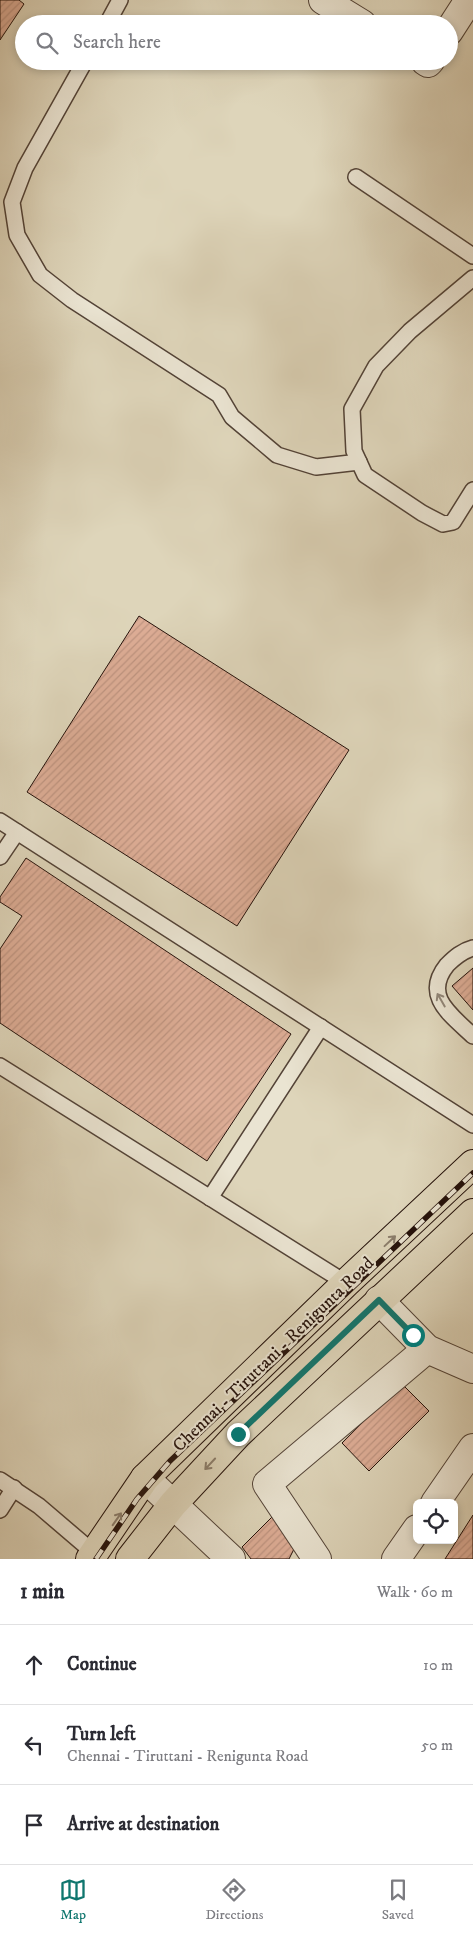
<!DOCTYPE html>
<meta charset="utf-8">
<style>
:root{--surface:#fff;--page:#f7f7f7;--text:#2b2b33;--muted:#7c7c81;--line:#e1e1e2;--accent:#0f766e}
body{margin:0;font-family:"IM FELL DW Pica",serif;background:var(--page);color:var(--text)}
.controls{position:absolute;right:15px;bottom:15px;display:grid;overflow:hidden;border-radius:8px;box-shadow:0 2px 8px #0003}
.controls button{width:45px;height:45px;display:grid;place-items:center;padding:0;border:0;border-bottom:1px solid var(--line);background:var(--surface);color:var(--text);font:25px sans-serif}
.stop{position:absolute;width:15px;height:15px;margin:-11px;border:4px solid #0f766e;border-radius:50%;background:#fff}
.stop.end{background:#0f766e;border-color:#fff;box-shadow:0 1px 5px #0008}
.list{margin:0;padding:0;list-style:none}
h2{display:flex;justify-content:space-between;align-items:center;height:65px;margin:0;padding:0 20px;font-size:21px}
h2 small{font-size:16px;font-weight:400;color:var(--muted)}
.list li{display:grid;grid-template-columns:32px 1fr auto;gap:15px;align-items:center;box-sizing:border-box;height:80px;padding:0 20px;border-top:1px solid var(--line)}
.list b{display:block;font-size:19px;white-space:nowrap}
.list p{margin:0;font-size:16px;white-space:nowrap;color:var(--muted)}
.list em{font-size:16px;font-style:normal;color:var(--muted)}
.icon{flex:none;width:28px;height:28px;fill:none;stroke:currentColor;stroke-width:2;stroke-linecap:round;stroke-linejoin:round}
.map{position:relative;flex:none;width:473px;height:1559px;overflow:hidden}
.search{position:absolute;background:var(--surface);box-shadow:0 2px 8px #0003;left:15px;right:15px;top:15px;height:55px;display:flex;align-items:center;gap:12px;box-sizing:border-box;padding:0 18px;border-radius:28px;color:var(--muted);font-size:19px}
.sheet{height:305px;background:var(--surface)}
nav{display:flex;justify-content:space-around;align-items:center;box-sizing:border-box;height:70px;border-top:1px solid var(--line);background:var(--surface);font-size:14px;color:var(--muted)}
nav a{display:grid;justify-items:center;gap:2px}
nav .on{color:var(--accent)}
.map>svg:first-child{display:block}
</style>
<div class="map">
<svg width="473" height="1559" viewBox="0 0 473 1559">
<defs>
<pattern id="building-hatch" width="6" height="6" patternUnits="userSpaceOnUse" patternTransform="scale(1.25)"><rect width="6" height="6" fill="#ddad96"/><path d="M-1 1l2-2M0 6l6-6M5 7l2-2" fill="none" stroke="#be9480"/></pattern>
</defs>
<rect width="100%" height="100%" fill="#ded5ba"/>
<filter id="stains"><feTurbulence type="fractalNoise" baseFrequency=".004" numOctaves="4"/><feColorMatrix values="0 0 0 0 .2 0 0 0 0 .09 0 0 0 0 .02 0 0 0 .5 -.17"/></filter>
<radialGradient id="worn" r=".72"><stop offset=".6" stop-color="#630" stop-opacity="0"/><stop offset="1" stop-color="#630" stop-opacity=".3"/></radialGradient>
<g fill="url(#building-hatch)" stroke="#25120b">
<path d="M0,0H19L24,4L0,40Z"/>
<path d="M139,616L349,750L237,926L27,792Z"/>
<path d="M26,858L291,1034L207,1161L0,1023V949L22,916L0,902V897Z"/>
<path d="M473,968V1010L452,986Z"/>
<path d="M401,1383L429,1411L369,1471L342,1443Z"/>
<path d="M473,1515V1559H445Z"/>
<path d="M272,1517L296,1545L289,1559H251L242,1547Z"/>
</g>
<g fill="none" stroke-linecap="round" stroke-linejoin="round">
<g stroke="#534337" stroke-width="18">
<g id="lane">
<path d="M107,24L120,0"/>
<path d="M85,61L25,168L12,202L17,235L40,275L72,300L219,395L232,417L277,455L316,467L359,462"/>
<path d="M356,177L473,256"/>
<path d="M473,278L410,331L376,366L352,409L354,451L365,475L422,513L443,524L453,522L473,490"/>
<path d="M0,821L473,1125"/>
<path d="M0,857L17,832"/>
<path d="M473,948C462,951 455,957 447,965C422,996 451,1015 473,1036"/>
<path d="M0,1066L346,1283"/>
<path d="M210,1198L321,1027"/>
<path d="M0,1480L39,1506L94,1553"/>
<path d="M0,1510L14,1488"/>
</g>
</g>
<g stroke="#534337" stroke-width="30">
<g id="street">
<path d="M323,0L362,24"/>
<path d="M449,31L469,0"/>
<path d="M425,61L428,63L430,61"/>
<path d="M379,1300L427,1349L473,1369"/>
<path d="M145,1478L231,1559"/>
<path d="M435,1503L473,1448"/>
<path d="M317,1559L267,1484L427,1349"/>
<path d="M396,1559L417,1529"/>
</g>
</g>
<g stroke="#25120b" stroke-width="30">
<g id="primary">
<path d="M90,1559L145,1478L346,1283L473,1164"/>
<path d="M130,1559L173,1504L238,1434L473,1213"/>
</g>
</g>
<use href="#lane" stroke="#eae4d2" stroke-width="15"/>
<use href="#street" stroke="#eae4d2" stroke-width="28"/>
<use href="#primary" stroke="#ded5ba" stroke-width="28"/>
<g stroke="#25120b" stroke-width="5.5">
<path id="rail" d="M96,1559L137,1499L170,1461L473,1173"/>
</g>
<use href="#rail" stroke="#eae4d2" stroke-width="4" stroke-dasharray="11" stroke-linecap="butt"/>
</g>
<defs><path id="oneway-shaft" d="M-6 0H5M1.5-3L5.5 0L1.5 3" fill="none" stroke-width="1.6" stroke-linecap="round" stroke-linejoin="round" transform="scale(1.25)"/></defs>
<use stroke="#918678" href="#oneway-shaft" transform="translate(441 1000) rotate(-120)"/>
<g stroke="#8b7d6b">
<use href="#oneway-shaft" transform="translate(390 1241) rotate(-43)"/>
<use href="#oneway-shaft" transform="translate(210 1464) rotate(133)"/>
<use href="#oneway-shaft" transform="translate(117 1519) rotate(-55)"/>
</g>
<g fill="none" stroke-linecap="round" stroke-linejoin="round">
<path stroke="#0f766e" stroke-width="6" d="M238,1434L379,1300L413,1335"/>
</g>
<g text-anchor="middle" stroke-width="4" stroke-linejoin="round" paint-order="stroke">
<g font-size="18" fill="#25120b" stroke="#eae4d2">
<text transform="translate(273 1354) rotate(-44)" y="6">Chennai - Tiruttani - Renigunta Road</text>
</g>
</g>
<rect width="100%" height="100%" filter="url(#stains)"/>
<rect width="100%" height="100%" fill="url(#worn)"/>
</svg>
<div class="controls">
<button><svg class="icon" aria-label="locate" viewBox="0 0 24 24"><circle cx="12" cy="12" r="6"/><path d="M12 2v4M12 18v4M2 12h4M18 12h4"/></svg></button>
</div>
<div class="stop" style="left:413px;top:1335px"></div>
<div class="stop end" style="left:238px;top:1434px"></div>
<div class="search"><svg class="icon" aria-label="search" viewBox="0 0 24 24"><circle cx="10" cy="10" r="6"/><path d="M15 15l6 6"/></svg>Search here</div>
</div>
<section class="sheet">
<h2>1 min<small>Walk · 60 m</small></h2>
<ul class="list">
<li><svg class="icon" aria-label="ahead" viewBox="0 0 24 24"><path d="M12 20V5M6 11l6-6 6 6"/></svg><div><b>Continue</b></div><em>10 m</em></li>
<li><svg class="icon" aria-label="left" viewBox="0 0 24 24"><path d="M17 20v-9H6M10 6l-5 5 5 5"/></svg><div><b>Turn left</b><p>Chennai - Tiruttani - Renigunta Road</p></div><em>50 m</em></li>
<li><svg class="icon" aria-label="arrive" viewBox="0 0 24 24"><path d="M6 21V4h12l-3 4 3 4H6"/></svg><div><b>Arrive at destination</b></div></li>
</ul>
</section>
<nav>
<a class="on"><svg class="icon" aria-label="map" viewBox="0 0 24 24"><path d="M3 6l6-2 6 2 6-2v14l-6 2-6-2-6 2zM9 4v14M15 6v14"/></svg>Map</a>
<a><svg class="icon" aria-label="directions" viewBox="0 0 24 24"><path d="M12 3l9 9-9 9-9-9zM9 14v-3h6M13 9l2 2-2 2"/></svg>Directions</a>
<a><svg class="icon" aria-label="saved" viewBox="0 0 24 24"><path d="M7 4h10v16l-5-4-5 4z"/></svg>Saved</a>
</nav>
